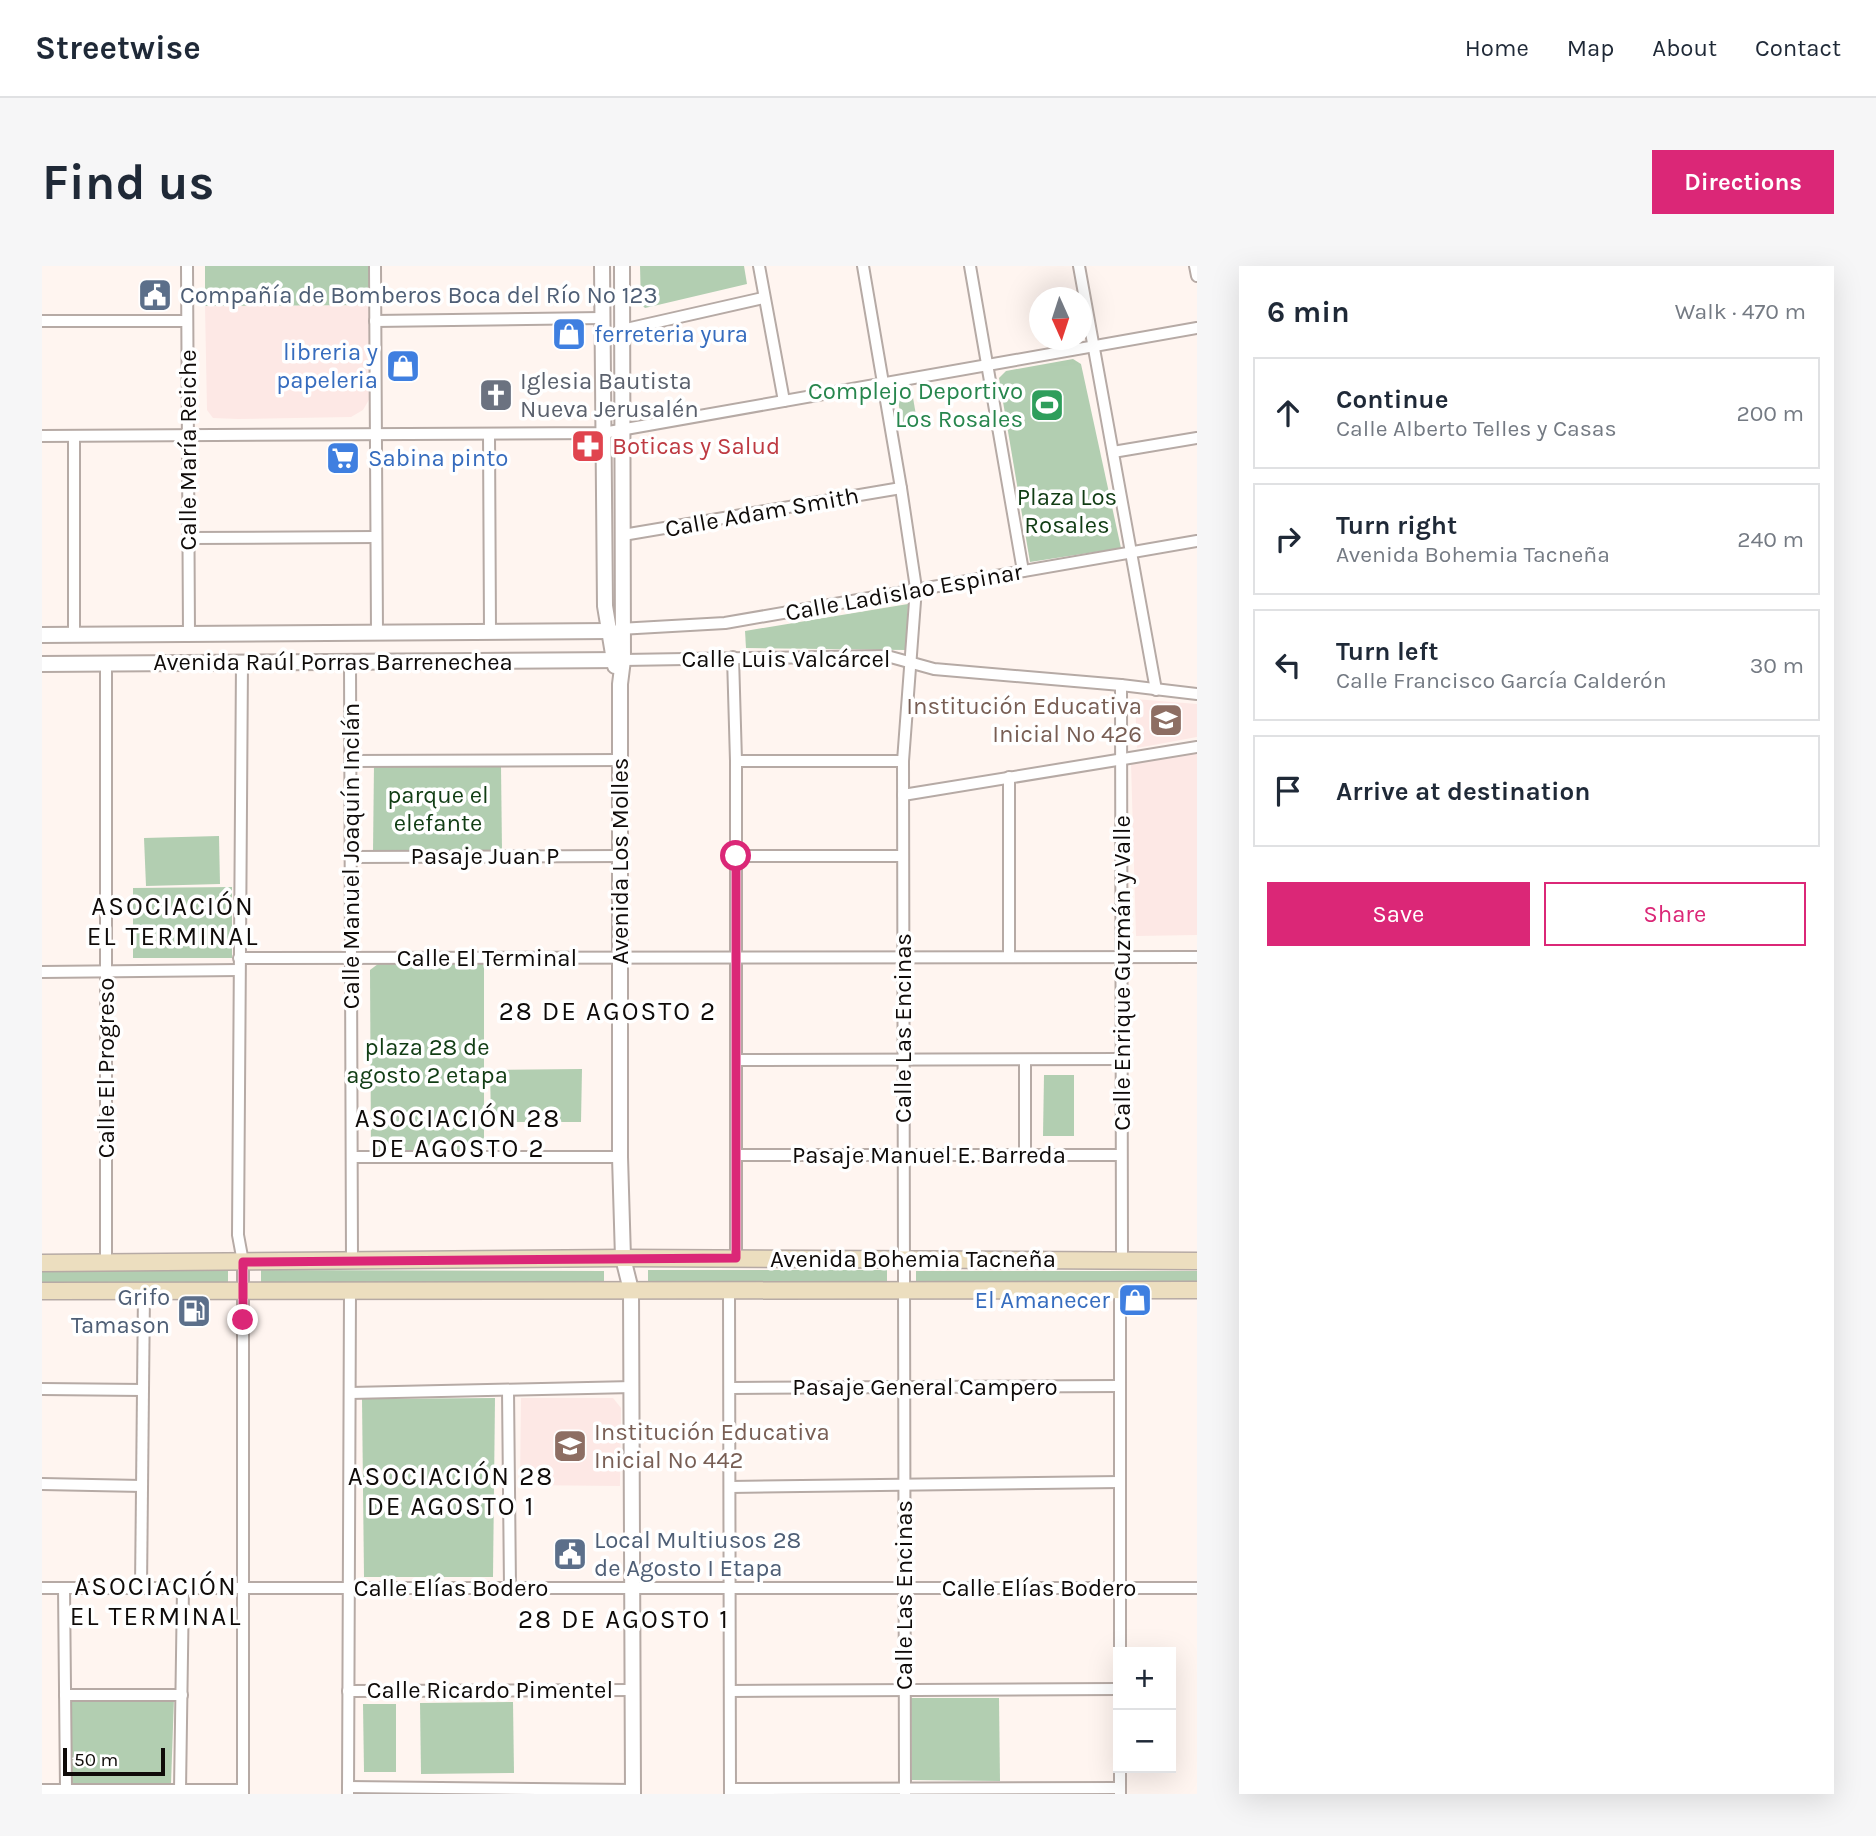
<!DOCTYPE html>
<meta charset="utf-8">
<style>
:root{--surface:#fff;--page:#f6f6f7;--text:#1f2937;--muted:#747a83;--line:#e0e1e3;--accent:#db2777}
body{margin:0;font-family:Karla,sans-serif;background:var(--page);color:var(--text)}
.controls{position:absolute;right:21px;bottom:21px;display:grid;overflow:hidden;border-radius:0px;box-shadow:0 7px 28px #0002}
.controls button{width:63px;height:63px;display:grid;place-items:center;padding:0;border:0;border-bottom:2px solid var(--line);background:var(--surface);color:var(--text);font:35px sans-serif}
.compass{position:absolute;left:987px;top:21px;width:63px;height:63px;border-radius:50%;background:var(--surface);box-shadow:0 7px 28px #0002;rotate:177deg}
.scale{position:absolute;left:21px;bottom:18px;width:102px;box-sizing:border-box;padding-left:7px;border:4px solid #0f0b09;border-top:0;font-size:19px;line-height:24px;white-space:nowrap;color:#0f0b09;-webkit-text-stroke:5px #fff;paint-order:stroke}
.stop{position:absolute;width:21px;height:21px;margin:-16px;border:5px solid #db2777;border-radius:50%;background:#fff}
.stop.end{background:#db2777;border-color:#fff;box-shadow:0 2px 7px #0008}
.list{margin:0;padding:0;list-style:none}
h2{display:flex;justify-content:space-between;align-items:center;height:91px;margin:0;padding:0 28px;font-size:30px}
h2 small{font-size:23px;font-weight:400;color:var(--muted)}
.list li{display:grid;grid-template-columns:46px 1fr auto;gap:21px;align-items:center;box-sizing:border-box;height:112px;margin:0 14px 14px;padding:0 14px;border:2px solid var(--line);border-radius:0px}
.list b{display:block;font-size:26px;white-space:nowrap}
.list p{margin:0;font-size:23px;white-space:nowrap;color:var(--muted)}
.list em{font-size:23px;font-style:normal;color:var(--muted)}
.actions{display:flex;gap:14px;padding:21px 28px}
.actions a{flex:1;padding:16px 0;border:2px solid var(--accent);border-radius:0px;text-align:center;font-size:24px;color:var(--accent)}
.actions .main{background:var(--accent);color:#fff}
.icon{flex:none;width:38px;height:38px;fill:none;stroke:currentColor;stroke-width:2;stroke-linecap:round;stroke-linejoin:round}
.map{position:relative;flex:none;width:1155px;height:1528px;overflow:hidden;border-radius:0px}
header{display:flex;align-items:center;gap:42px;box-sizing:border-box;height:98px;padding:0 35px;background:var(--surface);border-bottom:2px solid var(--line)}
header strong{font-size:33px}
nav{display:flex;gap:38px;margin-inline-start:auto;font-size:24px}
.intro{display:flex;align-items:center;justify-content:space-between;box-sizing:border-box;height:168px;padding:0 42px}
h1{margin:0;font-size:49px}
.button{padding:18px 32px;border-radius:0px;background:var(--accent);color:#fff;font-size:24px;font-weight:700}
main{display:flex;gap:42px;padding:0 42px}
aside{flex:1;background:var(--surface);border-radius:0px;box-shadow:0 7px 28px #0002}
.map>svg:first-child{display:block}
</style>
<header>
<strong>Streetwise</strong>
<nav><a>Home</a><a>Map</a><a>About</a><a>Contact</a></nav>
</header>
<div class="intro"><h1>Find us</h1><a class="button">Directions</a></div>
<main>
<div class="map">
<svg width="1155" height="1528" viewBox="0 0 1155 1528">
<rect width="100%" height="100%" fill="#fff5f0"/>
<g fill="#fde8e5">
<path d="M327,39L328,132L321,144L309,151L196,153L171,152L165,144L163,40Z"/>
<path d="M1093,433L1155,438V471L1095,482Z"/>
<path d="M1155,487V669L1094,670L1089,497Z"/>
<path d="M479,1132H571L579,1142L578,1220L478,1219Z"/>
</g>
<g fill="#b2ceb1">
<path d="M163,0H327V39L163,40Z"/>
<path d="M598,0H702L705,18L603,42L599,38Z"/>
<path d="M1031,93L1039,98L1079,282L988,296L957,112L964,105Z"/>
<path d="M869,120L876,161L861,163L854,123Z"/>
<path d="M866,338L864,384L704,382L703,365Z"/>
<path d="M332,498L459,500L460,586H331Z"/>
<path d="M177,570L178,618L104,620L102,572Z"/>
<path d="M190,621V692H91V622Z"/>
<path d="M336,698H442V886L329,887L328,704Z"/>
<path d="M540,803L539,856H449L448,804Z"/>
<path d="M1002,809H1032V870H1001Z"/>
<path d="M0,1003L186,1005V1019L0,1017Z"/>
<path d="M219,1004L562,1005V1018H219Z"/>
<rect x="606" y="1004" width="239" height="14"/>
<rect x="874" y="1005" width="281" height="13"/>
<path d="M453,1132L451,1311H322L320,1133Z"/>
<path d="M132,1432L129,1518L30,1519L29,1433Z"/>
<path d="M869,1432H957L958,1515L870,1514Z"/>
<path d="M471,1436L472,1507L379,1508L378,1437Z"/>
<path d="M321,1438H354V1506H322Z"/>
</g>
<g fill="none" stroke-linecap="round" stroke-linejoin="round">
<g stroke="#b6aaa5" stroke-width="14">
<g id="minor">
<path d="M145,0L147,369"/>
<path d="M333,0L335,367"/>
<path d="M717,0L742,135"/>
<path d="M821,0L859,222L874,322L861,495L863,1528"/>
<path d="M928,0L981,305"/>
<path d="M1037,0L1114,424"/>
<path d="M1153,0L1155,10"/>
<path d="M0,55H145"/>
<path d="M333,55L560,52"/>
<path d="M580,64L721,32"/>
<path d="M447,168L448,366"/>
<path d="M0,170L561,167L1155,62"/>
<path d="M32,170V369"/>
<path d="M1071,186L1155,172"/>
<path d="M581,269L859,222"/>
<path d="M147,272L334,271"/>
<path d="M577,363L683,357L1155,275"/>
<path d="M691,391L694,495V992"/>
<path d="M581,394L845,390L892,403L1079,419L1155,428"/>
<path d="M200,396L196,969L201,996V1528"/>
<path d="M308,396L310,995"/>
<path d="M64,397V997"/>
<path d="M1079,419L1080,995"/>
<path d="M308,495L578,494"/>
<path d="M694,495H861"/>
<path d="M967,511V691"/>
<path d="M861,529L1155,481"/>
<path d="M694,590H861"/>
<path d="M308,591L578,590"/>
<path d="M197,692L1155,691"/>
<path d="M0,706L197,704"/>
<path d="M694,794L1079,793"/>
<path d="M983,794V889"/>
<path d="M694,889H1079"/>
<path d="M310,891H578"/>
<path d="M687,1024L688,1528"/>
<path d="M1078,1024V1386"/>
<path d="M689,1122L1078,1120"/>
<path d="M0,1123L101,1124"/>
<path d="M466,1124L468,1322"/>
<path d="M308,1127L591,1121"/>
<path d="M0,1218L100,1220"/>
<path d="M688,1221L1078,1216"/>
<path d="M0,1322H1155"/>
<path d="M22,1322L24,1523"/>
<path d="M99,1322L102,1025"/>
<path d="M306,1425L591,1424"/>
<path d="M688,1425L1076,1423"/>
<path d="M23,1429H140"/>
<path d="M306,1521L591,1524"/>
<path d="M688,1523L1078,1522"/>
<path d="M0,1524H201"/>
<path d="M138,1524L141,1322"/>
<path d="M306,1528L308,1025"/>
<path d="M1078,1528V1502"/>
</g>
</g>
<g stroke="#b6aaa5" stroke-width="18">
<g id="tertiary">
<path d="M560,0L563,340L573,400"/>
<path d="M580,0L581,394L578,418V891L581,992L589,1024L591,1528"/>
<path d="M0,369L567,365"/>
<path d="M0,398L581,394"/>
</g>
</g>
<g stroke="#b6aaa5" stroke-width="19">
<g id="secondary">
<path d="M0,997L581,992L1155,995"/>
<path d="M0,1025L1155,1024"/>
</g>
</g>
<use href="#minor" stroke="#fff" stroke-width="10"/>
<use href="#tertiary" stroke="#fff" stroke-width="14"/>
<use href="#secondary" stroke="#ecdebf" stroke-width="16"/>
</g>
<g fill="none" stroke-linecap="round" stroke-linejoin="round">
<path stroke="#db2777" stroke-width="9" d="M201,1054V996L694,992V590"/>
</g>
<defs>
<g id="civic-square" transform="scale(1.75)"><rect x="-9" y="-9" width="18" height="18" rx="4" fill="#5c6f8a" stroke="#fff"/><path d="M-.6-6.5H3V-4.5H.6V-3L4-1V1h2V6H-6V1h2V-1L-.6-3ZM-1.2 2.5V6h2.4V2.5Z" fill="#fff"/></g>
<g id="shop-square" transform="scale(1.75)"><rect x="-9" y="-9" width="18" height="18" rx="4" fill="#3f7fe0" stroke="#fff"/><path d="M-5-2.5h2.3a2.7 3.5 0 0 1 5.4 0H5L5.5 6h-11ZM-1.5-2.5h3a1.5 2.3 0 0 0-3 0Z" fill="#fff"/></g>
<g id="church-square" transform="scale(1.75)"><rect x="-9" y="-9" width="18" height="18" rx="4" fill="#6b7280" stroke="#fff"/><path d="M-1.2-6h2.4v3.5h3.3v2.4h-3.3V6h-2.4V-.1h-3.3v-2.4h3.3Z" fill="#fff"/></g>
<g id="stadium-square" transform="scale(1.75)"><rect x="-9" y="-9" width="18" height="18" rx="4" fill="#2e9e5b" stroke="#fff"/><path d="M0-5a6.5 5 0 1 0 0 10a6.5 5 0 1 0 0-10ZM-3.5-1.8h7v3.6h-7Z" fill="#fff"/></g>
<g id="pharmacy-square" transform="scale(1.75)"><rect x="-9" y="-9" width="18" height="18" rx="4" fill="#e0444e" stroke="#fff"/><path d="M-2-6h4v4h4v4h-4v4h-4v-4h-4v-4h4Z" fill="#fff"/></g>
<g id="supermarket-square" transform="scale(1.75)"><rect x="-9" y="-9" width="18" height="18" rx="4" fill="#3f7fe0" stroke="#fff"/><path d="M-6-5.5h2.5l.6 2H6L4.5 2H-2.5L-4.4-4H-6ZM-1.5 3.2a1.3 1.3 0 1 0 .1 0ZM3 3.2a1.3 1.3 0 1 0 .1 0Z" fill="#fff"/></g>
<g id="school-square" transform="scale(1.75)"><rect x="-9" y="-9" width="18" height="18" rx="4" fill="#8d6e63" stroke="#fff"/><path d="M0-5L7-2L0 1L-7-2ZM-4 1L0 2.5L4 1V4Q0 6-4 4Z" fill="#fff"/></g>
<g id="fuel-square" transform="scale(1.75)"><rect x="-9" y="-9" width="18" height="18" rx="4" fill="#5c6f8a" stroke="#fff"/><path d="M-5.5-6h7V0h2V4h1.3V-2.5L3-4.5l.8-.8L6-3V5H2.5V1h-1V6h-7ZM-4.2-4.7v3.2H.2V-4.7Z" fill="#fff"/></g>
</defs>
<g fill-rule="evenodd">
<use href="#civic-square" x="113" y="29"/>
<use href="#shop-square" x="527" y="68"/>
<use href="#shop-square" x="361" y="100"/>
<use href="#church-square" x="454" y="129"/>
<use href="#stadium-square" x="1005" y="139"/>
<use href="#pharmacy-square" x="546" y="180"/>
<use href="#supermarket-square" x="301" y="192"/>
<use href="#school-square" x="1124" y="454"/>
<use href="#shop-square" x="1093" y="1034"/>
<use href="#fuel-square" x="152" y="1045"/>
<use href="#school-square" x="528" y="1180"/>
<use href="#civic-square" x="528" y="1288"/>
</g>
<g text-anchor="middle" stroke-width="7" stroke-linejoin="round" paint-order="stroke">
<g font-size="24" fill="#4e5e75" stroke="#fff" text-anchor="start">
<text x="138" y="37">Compañía de Bomberos Boca del Río Nº 123</text>
<text x="128" y="1039" text-anchor="end">Grifo<tspan x="128" dy="28">Tamason</tspan></text>
<text x="552" y="1282">Local Multiusos 28<tspan x="552" dy="28">de Agosto I Etapa</tspan></text>
</g>
<g font-size="24" fill="#366cbe" stroke="#fff" text-anchor="start">
<text x="552" y="76">ferreteria yura</text>
<text x="336" y="94" text-anchor="end">libreria y<tspan x="336" dy="28">papeleria</tspan></text>
<text x="326" y="200">Sabina pinto</text>
<text x="1068" y="1042" text-anchor="end">El Amanecer</text>
</g>
<g font-size="24" fill="#5b616d" stroke="#fff" text-anchor="start">
<text x="478" y="123">Iglesia Bautista<tspan x="478" dy="28">Nueva Jerusalén</tspan></text>
</g>
<g font-size="24" fill="#27864d" stroke="#fff" text-anchor="end">
<text x="981" y="133">Complejo Deportivo<tspan x="981" dy="28">Los Rosales</tspan></text>
</g>
<g font-size="24" fill="#be3a42" stroke="#fff" text-anchor="start">
<text x="570" y="188">Boticas y Salud</text>
</g>
<g font-size="24" fill="#0f0b09" stroke="#fff">
<text transform="translate(146 184) rotate(-90)" y="8">Calle María Reiche</text>
<text transform="translate(720 246) rotate(-10)" y="8">Calle Adam Smith</text>
<text transform="translate(862 326) rotate(-10)" y="8">Calle Ladislao Espinar</text>
<text x="744" y="401">Calle Luis Valcárcel</text>
<text x="291" y="404">Avenida Raúl Porras Barrenechea</text>
<text transform="translate(309 590) rotate(-90)" y="8">Calle Manuel Joaquín Inclán</text>
<text x="443" y="598">Pasaje Juan P</text>
<text transform="translate(578 595) rotate(-90)" y="8">Avenida Los Molles</text>
<text x="445" y="700">Calle El Terminal</text>
<text transform="translate(1080 707) rotate(-90)" y="8">Calle Enrique Guzmán y Valle</text>
<text transform="translate(861 762) rotate(-90)" y="8">Calle Las Encinas</text>
<text transform="translate(64 802) rotate(-90)" y="8">Calle El Progreso</text>
<text x="887" y="897">Pasaje Manuel E. Barreda</text>
<text x="871" y="1001">Avenida Bohemia Tacneña</text>
<text x="883" y="1129">Pasaje General Campero</text>
<text x="409" y="1330">Calle Elías Bodero</text>
<text x="997" y="1330">Calle Elías Bodero</text>
<text transform="translate(862 1329) rotate(-90)" y="8">Calle Las Encinas</text>
<text x="448" y="1432">Calle Ricardo Pimentel</text>
</g>
<g font-size="24" fill="#113d14" stroke="#fff">
<text x="1025" y="239">Plaza Los<tspan x="1025" dy="28">Rosales</tspan></text>
<text x="396" y="537">parque el<tspan x="396" dy="28">elefante</tspan></text>
<text x="385" y="789">plaza 28 de<tspan x="385" dy="28">agosto 2 etapa</tspan></text>
</g>
<g font-size="24" fill="#785e54" stroke="#fff" text-anchor="end">
<text x="1100" y="448">Institución Educativa<tspan x="1100" dy="28">Inicial Nº 426</tspan></text>
<text x="552" y="1174" text-anchor="start">Institución Educativa<tspan x="552" dy="28">Inicial Nº 442</tspan></text>
</g>
<g font-size="26" letter-spacing="2" fill="#0f0b09" stroke="#fff">
<text x="131" y="649">ASOCIACIÓN<tspan x="131" dy="30">EL TERMINAL</tspan></text>
<text x="566" y="754">28 DE AGOSTO 2</text>
<text x="416" y="861">ASOCIACIÓN 28<tspan x="416" dy="30">DE AGOSTO 2</tspan></text>
<text x="409" y="1219">ASOCIACIÓN 28<tspan x="409" dy="30">DE AGOSTO 1</tspan></text>
<text x="114" y="1329">ASOCIACIÓN<tspan x="114" dy="30">EL TERMINAL</tspan></text>
<text x="582" y="1362">28 DE AGOSTO 1</text>
</g>
</g>
</svg>
<div class="controls">
<button>+</button>
<button>−</button>
</div>
<svg class="compass" viewBox="-18 -18 36 36"><path d="M0-13l5 13h-10z" fill="#e53935"/><path d="M0 13l5-13h-10z" fill="#747a83"/></svg>
<div class="scale">50 m</div>
<div class="stop" style="left:694px;top:590px"></div>
<div class="stop end" style="left:201px;top:1054px"></div>
</div>
<aside>
<h2>6 min<small>Walk · 470 m</small></h2>
<ul class="list">
<li><svg class="icon" aria-label="ahead" viewBox="0 0 24 24"><path d="M12 20V5M6 11l6-6 6 6"/></svg><div><b>Continue</b><p>Calle Alberto Telles y Casas</p></div><em>200 m</em></li>
<li><svg class="icon" aria-label="right" viewBox="0 0 24 24"><path d="M7 20v-9h11M14 6l5 5-5 5"/></svg><div><b>Turn right</b><p>Avenida Bohemia Tacneña</p></div><em>240 m</em></li>
<li><svg class="icon" aria-label="left" viewBox="0 0 24 24"><path d="M17 20v-9H6M10 6l-5 5 5 5"/></svg><div><b>Turn left</b><p>Calle Francisco García Calderón</p></div><em>30 m</em></li>
<li><svg class="icon" aria-label="arrive" viewBox="0 0 24 24"><path d="M6 21V4h12l-3 4 3 4H6"/></svg><div><b>Arrive at destination</b></div></li>
</ul>
<div class="actions"><a class="main">Save</a><a>Share</a></div>
</aside>
</main>
